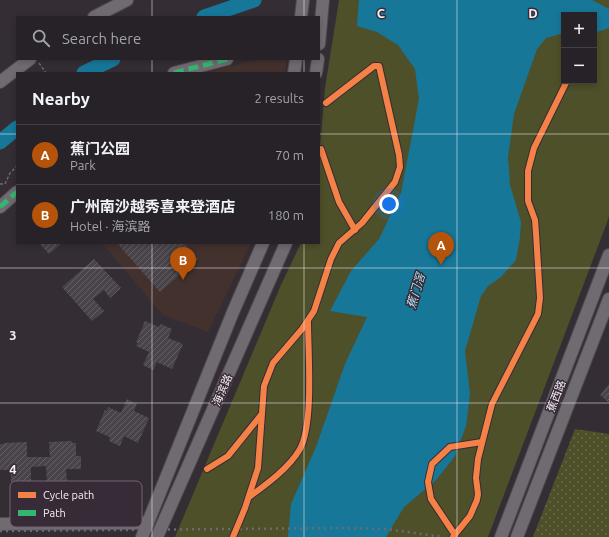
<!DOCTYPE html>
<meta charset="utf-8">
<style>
:root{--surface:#272227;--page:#332f33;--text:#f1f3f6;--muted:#a4a4a7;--line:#433f44;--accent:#b45309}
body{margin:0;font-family:Ubuntu,"Noto Sans SC",sans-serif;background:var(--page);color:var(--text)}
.controls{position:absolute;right:12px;top:12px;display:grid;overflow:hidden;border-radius:0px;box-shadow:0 2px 6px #0003}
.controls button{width:36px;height:36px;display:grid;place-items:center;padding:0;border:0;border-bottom:1px solid var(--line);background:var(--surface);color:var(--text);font:20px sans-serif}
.you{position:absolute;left:389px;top:204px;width:14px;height:14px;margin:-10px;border:3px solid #fff;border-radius:50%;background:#1a73e8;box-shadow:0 0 0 6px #1a73e833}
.badge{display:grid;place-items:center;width:26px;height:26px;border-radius:50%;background:var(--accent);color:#fff;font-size:13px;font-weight:700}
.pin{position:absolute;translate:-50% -33px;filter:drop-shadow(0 1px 2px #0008)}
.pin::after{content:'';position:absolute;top:21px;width:14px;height:12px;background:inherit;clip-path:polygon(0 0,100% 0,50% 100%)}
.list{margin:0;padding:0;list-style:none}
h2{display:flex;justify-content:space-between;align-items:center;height:52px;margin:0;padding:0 16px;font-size:17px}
h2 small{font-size:13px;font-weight:400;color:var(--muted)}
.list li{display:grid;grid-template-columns:26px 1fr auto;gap:12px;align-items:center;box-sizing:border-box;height:60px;padding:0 16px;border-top:1px solid var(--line)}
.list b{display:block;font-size:15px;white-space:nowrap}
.list p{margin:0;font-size:13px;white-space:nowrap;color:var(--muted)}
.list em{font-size:13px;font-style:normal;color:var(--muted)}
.icon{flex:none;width:22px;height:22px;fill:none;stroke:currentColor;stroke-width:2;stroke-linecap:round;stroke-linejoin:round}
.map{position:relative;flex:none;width:609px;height:537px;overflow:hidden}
.search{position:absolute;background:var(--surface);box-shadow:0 2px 6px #0003;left:16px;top:16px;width:304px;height:44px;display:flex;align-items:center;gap:10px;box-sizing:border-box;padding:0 14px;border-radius:0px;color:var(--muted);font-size:15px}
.panel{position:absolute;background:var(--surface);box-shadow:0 2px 6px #0003;left:16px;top:72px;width:304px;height:172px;border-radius:0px}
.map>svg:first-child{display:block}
</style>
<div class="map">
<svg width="609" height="537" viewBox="0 0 609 537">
<defs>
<pattern id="grass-dots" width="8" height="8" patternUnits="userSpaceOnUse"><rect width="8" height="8" fill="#4e502a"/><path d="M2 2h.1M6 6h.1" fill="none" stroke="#686a4a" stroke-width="1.8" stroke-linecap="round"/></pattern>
<pattern id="building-hatch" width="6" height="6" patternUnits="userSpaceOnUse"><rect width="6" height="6" fill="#494449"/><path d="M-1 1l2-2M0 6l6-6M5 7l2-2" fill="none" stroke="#645f64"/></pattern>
</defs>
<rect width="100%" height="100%" fill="#342e34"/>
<g fill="#43312d">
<path d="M260,59H287L285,73H204Z"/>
<path d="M102,243H251L208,332L163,315Z"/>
</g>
<path fill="url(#grass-dots)" d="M575,429L609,434V537H533Z"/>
<path fill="#4e502a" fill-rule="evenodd" d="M339,0H609V216L606,225L488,537H175L281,285L301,243H319V158L325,88ZM564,15H594V81H564Z"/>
<path fill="#177799" d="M359,0H592L609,9V28L594,33V15H564V33L546,38L537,49L514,114L508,157L510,185L521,222L520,237L516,260L501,277L488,286L481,296L465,351L470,394L466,426L455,456L436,480L404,507L386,537H288L291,504L316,447L345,364L367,317L330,311L351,271L379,239L401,193L419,99L415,69L398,45L377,32L357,26Z"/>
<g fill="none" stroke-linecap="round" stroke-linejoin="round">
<g stroke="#177799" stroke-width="15">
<path d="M204,17L254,0"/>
<path d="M84,73L113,59"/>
<path d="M0,142L17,128"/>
</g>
</g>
<g fill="url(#building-hatch)">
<path d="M39,243H62L49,254Z"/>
<path d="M117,243H184L198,259L160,292Z"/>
<path d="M94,259L121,288L110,298L104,290L93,299L104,311L92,321L62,287Z"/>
<path d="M145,321L159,327L161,324L172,329L168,338L183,344L172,369L157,362L153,370L143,365L149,352L136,346L138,343L136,342Z"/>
<path d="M609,384V403L600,395Z"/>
<path d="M127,399L137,404L134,411L149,418L138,443L124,436L120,446L109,441L110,437L96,431L105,410L107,411L108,407L121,413Z"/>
<path d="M72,441V443H76V456H81V469H66L67,483H47L46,466L31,467V483L11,484V470H0V444H4V443L27,442V457H50L49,442Z"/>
</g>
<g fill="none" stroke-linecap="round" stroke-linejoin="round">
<g stroke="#504a4f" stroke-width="14">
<g id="minor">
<path d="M94,17L127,0"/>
<path d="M301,17L303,0"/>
<path d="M319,44L323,0"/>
<path d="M174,73L227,59"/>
<path d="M294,73L296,59"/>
<path d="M316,73L318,59"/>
<path d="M0,82L30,59"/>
<path d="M0,207L17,192"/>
<path d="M0,524L148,523"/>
<path d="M142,537L233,312L263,243"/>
<path d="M157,537L286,243"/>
<path d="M501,537L609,255"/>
<path d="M517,537L609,299"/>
</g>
</g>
<g stroke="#6e696e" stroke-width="1.5" stroke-dasharray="3 2" stroke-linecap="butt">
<path d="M39,63L46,73"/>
<path d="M0,184H5L10,173L17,166"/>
</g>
<use href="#minor" stroke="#706b70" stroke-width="12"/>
<path stroke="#6e696e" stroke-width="2.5" stroke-dasharray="2 4" stroke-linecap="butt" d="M0,531L344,528L386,529L443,537"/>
<g stroke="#33b770" stroke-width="5" stroke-dasharray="10 5" stroke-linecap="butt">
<path d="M174,73L227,59"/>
<path d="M0,207L17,192"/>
</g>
<g stroke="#372b37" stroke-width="8">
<g id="cycleway">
<path d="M321,149L339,202L355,230"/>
<path d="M207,469L228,456L261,415"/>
<path d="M249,497C267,484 289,468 300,449C314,423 308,352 308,321"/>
<path d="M455,535L431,499L428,482L432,464L450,447L482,442"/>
<path d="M233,537L245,508L258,468L264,386L273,363L302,329L314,311L331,259L339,243L362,223L395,182L400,167L399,155L379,66H374L326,103"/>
<path d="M453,537L470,516L477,500L478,494L476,478L478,459L492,404L538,314L540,298L536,233L535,220L528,201V171L534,148L567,81"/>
</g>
</g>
<use href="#cycleway" stroke="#f48246" stroke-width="6"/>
</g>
<path fill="none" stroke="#f6edf5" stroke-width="1" stroke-opacity="0.55" d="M152,0V17M304,0V17M457,0V537M152,59V73M304,59V73M0,134H17M319,134H609M152,243V537M304,243V537M0,268H609M0,403H609"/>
<g text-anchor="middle" stroke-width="3" stroke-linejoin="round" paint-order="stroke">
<g font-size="11" fill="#f6edf5" stroke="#372b37">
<text transform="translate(222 390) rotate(-66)" y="4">海滨路</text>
<text transform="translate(556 396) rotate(-69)" y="4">蕉西路</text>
</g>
<g font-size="12" font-style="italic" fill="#b3def3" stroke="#372b37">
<text transform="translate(416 291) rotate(-73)" y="4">蕉门滘</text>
</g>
</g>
<rect x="10" y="481" width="132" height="46" rx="6" fill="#372b37" stroke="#706570" stroke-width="1"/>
<rect x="18" y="492" width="18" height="6" fill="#f48246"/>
<rect x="18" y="510" width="18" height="6" fill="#33b770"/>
<g font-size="11" fill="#f6edf5">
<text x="43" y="499">Cycle path</text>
<text x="43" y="517">Path</text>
</g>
<g font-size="13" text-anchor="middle" font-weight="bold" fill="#f6edf5" stroke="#372b37" stroke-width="3" stroke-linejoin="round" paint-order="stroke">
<text x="381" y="18">C</text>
<text x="533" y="18">D</text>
<text x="13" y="340">3</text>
<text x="13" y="474">4</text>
</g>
</svg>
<div class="controls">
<button>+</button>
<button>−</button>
</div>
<div class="you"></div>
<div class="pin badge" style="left:441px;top:265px">A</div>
<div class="pin badge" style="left:183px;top:280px">B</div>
<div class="search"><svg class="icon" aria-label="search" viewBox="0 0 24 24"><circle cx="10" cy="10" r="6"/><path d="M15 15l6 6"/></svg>Search here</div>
<section class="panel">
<h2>Nearby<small>2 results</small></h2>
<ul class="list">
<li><span class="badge">A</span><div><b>蕉门公园</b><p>Park</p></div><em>70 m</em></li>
<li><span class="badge">B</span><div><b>广州南沙越秀喜来登酒店</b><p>Hotel · 海滨路</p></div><em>180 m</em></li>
</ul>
</section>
</div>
